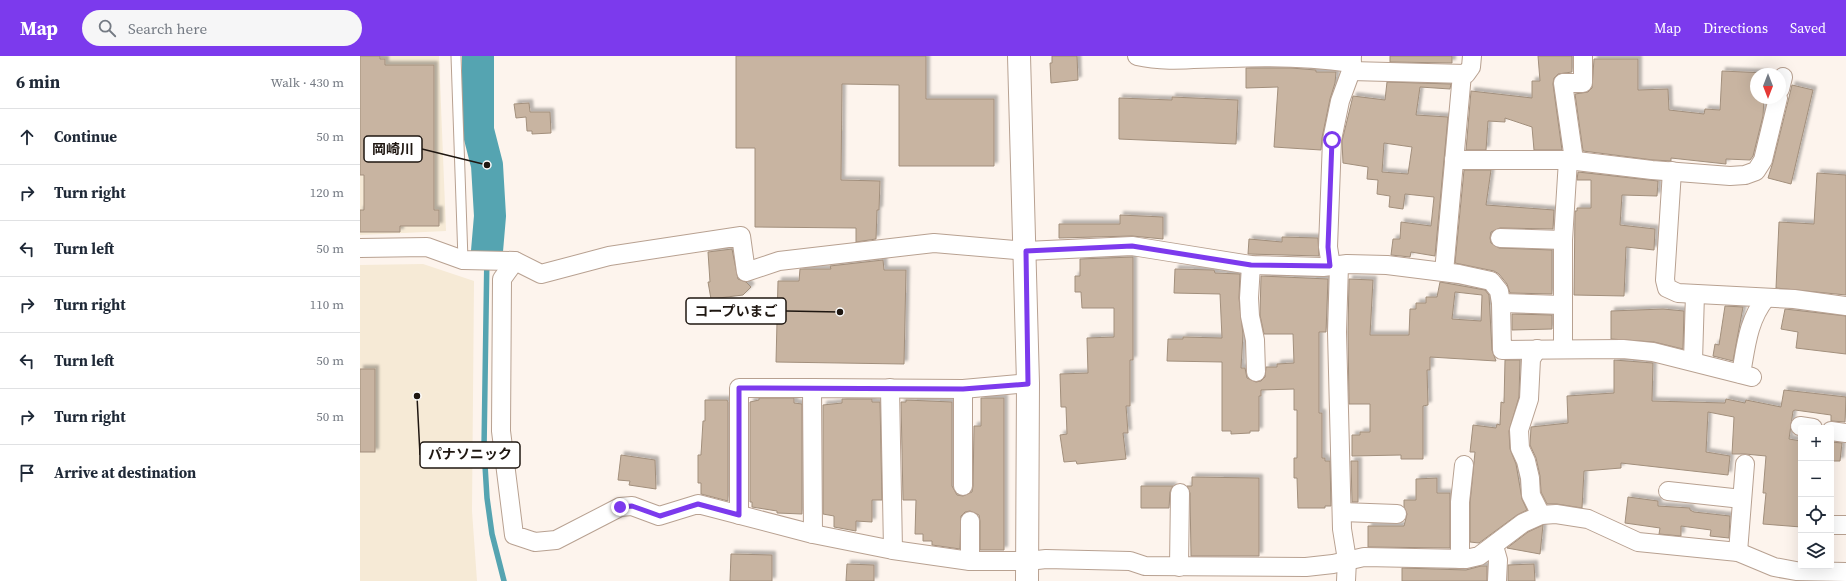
<!DOCTYPE html>
<meta charset="utf-8">
<style>
:root{--surface:#fff;--page:#f6f6f7;--text:#1f2937;--muted:#747a83;--line:#e0e1e3;--accent:#7c3aed}
body{margin:0;font-family:"Source Serif 4","Noto Sans JP",serif;background:var(--page);color:var(--text)}
.controls{position:absolute;right:12px;bottom:12px;display:grid;overflow:hidden;border-radius:4px;box-shadow:0 4px 16px #0002}
.controls button{width:36px;height:36px;display:grid;place-items:center;padding:0;border:0;border-bottom:1px solid var(--line);background:var(--surface);color:var(--text);font:20px sans-serif}
.compass{position:absolute;left:1390px;top:12px;width:36px;height:36px;border-radius:50%;background:var(--surface);box-shadow:0 4px 16px #0002;rotate:180deg}
.stop{position:absolute;width:12px;height:12px;margin:-9px;border:3px solid #7c3aed;border-radius:50%;background:#fff}
.stop.end{background:#7c3aed;border-color:#fff;box-shadow:0 1px 4px #0008}
.list{margin:0;padding:0;list-style:none}
h2{display:flex;justify-content:space-between;align-items:center;height:52px;margin:0;padding:0 16px;font-size:17px}
h2 small{font-size:13px;font-weight:400;color:var(--muted)}
.list li{display:grid;grid-template-columns:26px 1fr auto;gap:12px;align-items:center;box-sizing:border-box;height:56px;padding:0 16px;border-top:1px solid var(--line)}
.list b{display:block;font-size:15px;white-space:nowrap}
.list em{font-size:13px;font-style:normal;color:var(--muted)}
.icon{flex:none;width:22px;height:22px;fill:none;stroke:currentColor;stroke-width:2;stroke-linecap:round;stroke-linejoin:round}
.map{position:relative;flex:none;width:1486px;height:525px;overflow:hidden}
header{display:flex;align-items:center;gap:24px;box-sizing:border-box;height:56px;padding:0 20px;background:var(--accent);color:#fff}
header strong{font-size:19px}
nav{display:flex;gap:22px;margin-inline-start:auto;font-size:14px}
.search{width:280px;height:36px;background:var(--page);display:flex;align-items:center;gap:10px;box-sizing:border-box;padding:0 14px;border-radius:22px;color:var(--muted);font-size:15px}
main{display:flex}
aside{flex:1;background:var(--surface)}
.map>svg:first-child{display:block}
</style>
<header>
<strong>Map</strong>
<div class="search"><svg class="icon" aria-label="search" viewBox="0 0 24 24"><circle cx="10" cy="10" r="6"/><path d="M15 15l6 6"/></svg>Search here</div>
<nav><a>Map</a><a>Directions</a><a>Saved</a></nav>
</header>
<main>
<aside>
<h2>6 min<small>Walk · 430 m</small></h2>
<ul class="list">
<li><svg class="icon" aria-label="ahead" viewBox="0 0 24 24"><path d="M12 20V5M6 11l6-6 6 6"/></svg><div><b>Continue</b></div><em>50 m</em></li>
<li><svg class="icon" aria-label="right" viewBox="0 0 24 24"><path d="M7 20v-9h11M14 6l5 5-5 5"/></svg><div><b>Turn right</b></div><em>120 m</em></li>
<li><svg class="icon" aria-label="left" viewBox="0 0 24 24"><path d="M17 20v-9H6M10 6l-5 5 5 5"/></svg><div><b>Turn left</b></div><em>50 m</em></li>
<li><svg class="icon" aria-label="right" viewBox="0 0 24 24"><path d="M7 20v-9h11M14 6l5 5-5 5"/></svg><div><b>Turn right</b></div><em>110 m</em></li>
<li><svg class="icon" aria-label="left" viewBox="0 0 24 24"><path d="M17 20v-9H6M10 6l-5 5 5 5"/></svg><div><b>Turn left</b></div><em>50 m</em></li>
<li><svg class="icon" aria-label="right" viewBox="0 0 24 24"><path d="M7 20v-9h11M14 6l5 5-5 5"/></svg><div><b>Turn right</b></div><em>50 m</em></li>
<li><svg class="icon" aria-label="arrive" viewBox="0 0 24 24"><path d="M6 21V4h12l-3 4 3 4H6"/></svg><div><b>Arrive at destination</b></div></li>
</ul>
</aside>
<div class="map">
<svg width="1486" height="525" viewBox="0 0 1486 525">
<defs>
<filter id="shadow"><feDropShadow dx="3.5" dy="-3.5" stdDeviation="1" flood-color="#0004"/></filter>
</defs>
<rect width="100%" height="100%" fill="#fdf4ed"/>
<g fill="#f6ead6">
<path d="M0,0H79L86,175L0,179Z"/>
<path d="M63,208L114,225L112,455L117,525H0V209Z"/>
</g>
<g fill="none" stroke-linecap="round" stroke-linejoin="round">
<path stroke="#55a4b1" stroke-width="5.5" d="M127,195L124,393L127,442L132,478L144,525"/>
<path stroke="#55a4b1" stroke-width="32" d="M118,0V74L127,109L130,160L127,195"/>
</g>
<g fill="#c8b4a1" stroke="#a28f7c" fill-rule="evenodd" filter="url(#shadow)">
<path d="M0,0H20V3H25V9H74V154H79V170H40V176H0V154H4V119H0Z"/>
<path d="M376,0H566V43H634V110H539V29L482,28L481,124L520,125L519,154H517L516,183L496,186V172L395,171V92H376Z"/>
<path d="M692,0H717L718,24L691,27L690,7H692Z"/>
<path d="M1030,0H1092V7L1030,6Z"/>
<path d="M1178,0H1212V16L1198,18L1194,22L1193,28L1202,94H1174L1172,71L1145,62V66L1128,65L1126,94H1106L1111,35L1172,42V25H1180Z"/>
<path d="M1234,3H1278V34L1308,33L1309,54L1344,58L1345,53L1360,54L1362,15L1405,17L1396,18V42H1404L1403,60L1393,100L1390,104L1366,103V108L1311,102V105L1293,104L1223,95L1215,38L1228,36L1232,32Z"/>
<path d="M886,12H931L956,14V16H976L975,27L970,43L962,82L961,94L914,91L918,31L886,32Z"/>
<path d="M1027,26L1091,28L1090,33L1060,31L1056,59L1088,61L1075,200L1051,196L1050,201L1031,199L1033,183H1040L1041,166L1071,170L1074,141L1045,138L1043,153L1029,151L1030,140L1017,138L1018,124L1007,123L1008,111L983,107L982,85L993,40L1025,44ZM1024,87L1052,91L1048,118L1022,116Z"/>
<path d="M1432,29L1453,34L1431,128L1408,122L1413,106Z"/>
<path d="M812,41L878,44L876,88L759,83V42L812,44Z"/>
<path d="M169,47L170,56H190L191,77L172,78V75H167L166,61L156,62L154,48Z"/>
<path d="M1104,114H1131L1126,149L1194,154L1193,173L1140,172L1131,176L1130,182L1131,187L1139,192L1192,194V238L1150,237L1147,228L1139,218L1134,215L1095,207Z"/>
<path d="M1218,116L1298,125L1297,140L1262,139L1260,169L1295,173L1294,194L1266,191L1264,240L1214,239L1215,155H1217V152H1231V124H1217Z"/>
<path d="M1457,117L1486,119V239L1416,232L1419,166L1454,168Z"/>
<path d="M760,159L803,161V183L772,180L699,182V168H760Z"/>
<path d="M922,181L958,182L959,200L888,198L889,183L922,186Z"/>
<path d="M372,193L378,223L386,226L391,231L383,239L351,243L348,226H350L348,196Z"/>
<path d="M773,201V304H770V350H766L768,377H763L766,403L717,408L716,405L704,406L700,379L707,378L706,351H701L700,318L728,317L727,282L754,281V252H722L721,236H715V220H720V203Z"/>
<path d="M523,204L524,214H546L544,308L416,306L418,225H439L440,213H471L470,210Z"/>
<path d="M815,213L854,214L855,217L880,218L879,242L883,278L881,312H885L887,322L896,326L901,325L905,321L906,311H917V308L934,307L933,278H904L900,259L901,220L968,223L966,276H959V357H962V402H965V405H970L971,450H965V452H938L937,422H934V402H937V354H934V333L901,334V340H899V375H890V377L871,378V375H862V306L807,305L808,283H823V281L862,282L860,238L814,237Z"/>
<path d="M989,223L1013,224L1010,279H1049L1050,253H1056V247H1066V241H1077L1080,226L1125,234L1129,239L1132,294L1136,305L1070,301V314H1067L1068,349L1063,350V403H1041V399L992,400V379H1000V376H1010V348H989L988,276ZM1095,236L1122,239L1121,265L1092,263Z"/>
<path d="M1365,250L1383,251L1373,305L1353,300L1355,288L1359,289Z"/>
<path d="M1303,253L1324,255L1323,293L1294,286L1251,283V255Z"/>
<path d="M1425,253L1486,260V298L1436,292L1438,276L1421,273Z"/>
<path d="M1152,258L1192,259V273L1152,274Z"/>
<path d="M1145,304H1160L1159,341L1149,375L1150,393L1156,408L1162,443L1167,454L1157,459L1119,487L1110,486V447L1115,396H1110L1113,369L1136,372L1137,368L1140,369L1141,346L1144,347Z"/>
<path d="M1254,304L1293,307L1292,345L1365,347L1366,343L1385,347L1386,344L1421,351L1424,334L1486,341L1485,366L1471,365V359L1435,354L1433,355L1429,383L1441,385V471L1403,468L1406,437H1403L1406,400L1385,398H1372L1374,361L1348,356L1346,396L1370,400L1368,419L1261,407V412L1224,415L1222,452L1197,448H1187L1181,436L1180,420L1176,402L1170,389L1171,371L1208,367L1207,340L1254,337Z"/>
<rect x="0" y="313" width="15" height="83"/>
<path d="M399,342H434V347L442,348V458L417,457V455L392,451V446H390V346L399,344Z"/>
<path d="M621,342H644V494H620V465L619,459L610,455L605,456L601,460L600,493L572,489V485H563V478H555L556,444H543L541,346H546V344L592,346V430L597,439L603,440L612,436L613,430L614,370H621Z"/>
<path d="M482,343H512V346H520L522,444H512V466L496,465V475L474,471V460L463,458V349L482,347Z"/>
<path d="M345,344H367L368,346V445L341,438V427H338V399H341L343,365H345Z"/>
<path d="M1471,386L1482,387L1480,405H1471Z"/>
<path d="M261,399L295,404L296,433L269,429L270,425L258,424Z"/>
<path d="M991,405H998V446H992Z"/>
<path d="M832,421L899,422V500H831L830,437L827,430H832Z"/>
<path d="M1077,422V437H1090V492L1008,491V470H1044L1047,458L1044,451V444H1056V423Z"/>
<path d="M781,430H813L810,436L809,452H781Z"/>
<path d="M1268,441L1298,445V450L1330,452V454L1334,456L1370,460L1369,482L1350,480L1351,474L1321,470V480L1299,478L1300,472L1265,467Z"/>
<path d="M1183,469L1180,498L1147,492L1168,476Z"/>
<path d="M371,498L412,499V525H370Z"/>
<path d="M487,508L514,509V525H486Z"/>
<path d="M1174,508L1175,525H1148V509Z"/>
<path d="M1121,510H1127V525H1042V512L1106,514Z"/>
</g>
<g fill="none" stroke-linecap="round" stroke-linejoin="round">
<g stroke="#b8a191" stroke-width="11">
<path id="service" d="M96,0L103,204"/>
</g>
<g stroke="#b8a191" stroke-width="20">
<g id="minor">
<path d="M777,0C808,7 838,2 870,2C913,0 949,1 992,7"/>
<path d="M991,15L1106,18L1111,11L1112,0"/>
<path d="M1420,33L1423,21"/>
<path d="M1094,104H1208L1292,114L1370,120L1385,119L1396,115L1403,104L1418,42"/>
<path d="M1214,104L1203,27H1223V0"/>
<path d="M1312,115L1305,224L1307,232L1318,237L1434,243L1486,250"/>
<path d="M1140,182L1203,184"/>
<path d="M0,192L67,191L103,204L155,205L181,218L249,200L381,180L386,216L419,205L574,187L666,195L772,190L891,209L963,211L987,208L1027,209L1099,218L1131,225L1139,235L1141,247L1142,294L1263,293L1293,296L1392,321"/>
<path d="M155,205L142,223L141,375L154,479L175,486L196,484L260,451L272,450L299,460L338,448L453,478L533,494L610,505H668L686,503L770,505L785,510L946,511L973,508L1004,501L1106,503L1119,500L1163,467L1181,459L1196,458L1228,463L1278,486L1378,496L1414,511L1436,515L1486,516"/>
<path d="M891,209L889,242L890,260L895,284L896,316"/>
<path d="M979,209L977,276L982,473L987,504L986,525"/>
<path d="M971,210L968,191L972,84L980,45L991,15L992,0"/>
<path d="M1084,216L1102,18"/>
<path d="M1141,247L1202,249"/>
<path d="M1177,293L1171,303L1169,343L1159,374L1160,392L1166,405L1170,422L1171,439L1181,459"/>
<path d="M1203,293V184L1208,104"/>
<path d="M1333,305L1335,238"/>
<path d="M1381,318C1386,290 1388,264 1406,242"/>
<path d="M530,332L533,494"/>
<path d="M603,333V430"/>
<path d="M1440,370L1453,372"/>
<path d="M1471,375L1486,377"/>
<path d="M1308,435L1382,443"/>
<path d="M982,456L1037,458"/>
<path d="M379,459V332H452"/>
<path d="M610,465V505"/>
<path d="M1471,469H1486"/>
<path d="M453,478L452,332L603,333L668,327"/>
<path d="M1134,490L1138,504L1137,525"/>
<path d="M1378,496L1385,408"/>
<path d="M1100,503V446L1104,409"/>
<path d="M819,511L820,437"/>
</g>
</g>
<g stroke="#b8a191" stroke-width="24">
<path id="tertiary" d="M659,0L668,327L667,525"/>
</g>
<use href="#service" stroke="#fff" stroke-width="9"/>
<use href="#minor" stroke="#fff" stroke-width="18"/>
<use href="#tertiary" stroke="#fff" stroke-width="22"/>
</g>
<g fill="none" stroke-linecap="round" stroke-linejoin="round">
<path stroke="#7c3aed" stroke-width="5" d="M260,451L272,450L300,460L338,448L379,459V332L603,333L668,328L666,195L772,190L891,209L970,210L968,191L972,84"/>
</g>
<path fill="none" stroke="#1f1711" stroke-width="1.5" d="M127 109L62 93M480 256L426 255M57 340L60 399"/>
<g fill="#1f1711" stroke="#fff" stroke-width="1.5">
<circle cx="127" cy="109" r="4"/>
<circle cx="480" cy="256" r="4"/>
<circle cx="57" cy="340" r="4"/>
</g>
<g fill="#fff" stroke="#1f1711" stroke-width="1.5">
<rect x="4" y="80" width="58" height="26" rx="4"/>
<rect x="326" y="242" width="100" height="26" rx="4"/>
<rect x="60" y="386" width="100" height="26" rx="4"/>
</g>
<g font-size="14" text-anchor="middle" font-weight="bold" fill="#1f1711">
<text x="33" y="98">岡崎川</text>
<text x="376" y="260">コープいまご</text>
<text x="110" y="403">パナソニック</text>
</g>
</svg>
<div class="controls">
<button>+</button>
<button>−</button>
<button><svg class="icon" aria-label="locate" viewBox="0 0 24 24"><circle cx="12" cy="12" r="6"/><path d="M12 2v4M12 18v4M2 12h4M18 12h4"/></svg></button>
<button><svg class="icon" aria-label="layers" viewBox="0 0 24 24"><path d="M12 4l9 5-9 5-9-5zM3 14l9 5 9-5"/></svg></button>
</div>
<svg class="compass" viewBox="-18 -18 36 36"><path d="M0-13l5 13h-10z" fill="#e53935"/><path d="M0 13l5-13h-10z" fill="#747a83"/></svg>
<div class="stop" style="left:972px;top:84px"></div>
<div class="stop end" style="left:260px;top:451px"></div>
</div>
</main>
